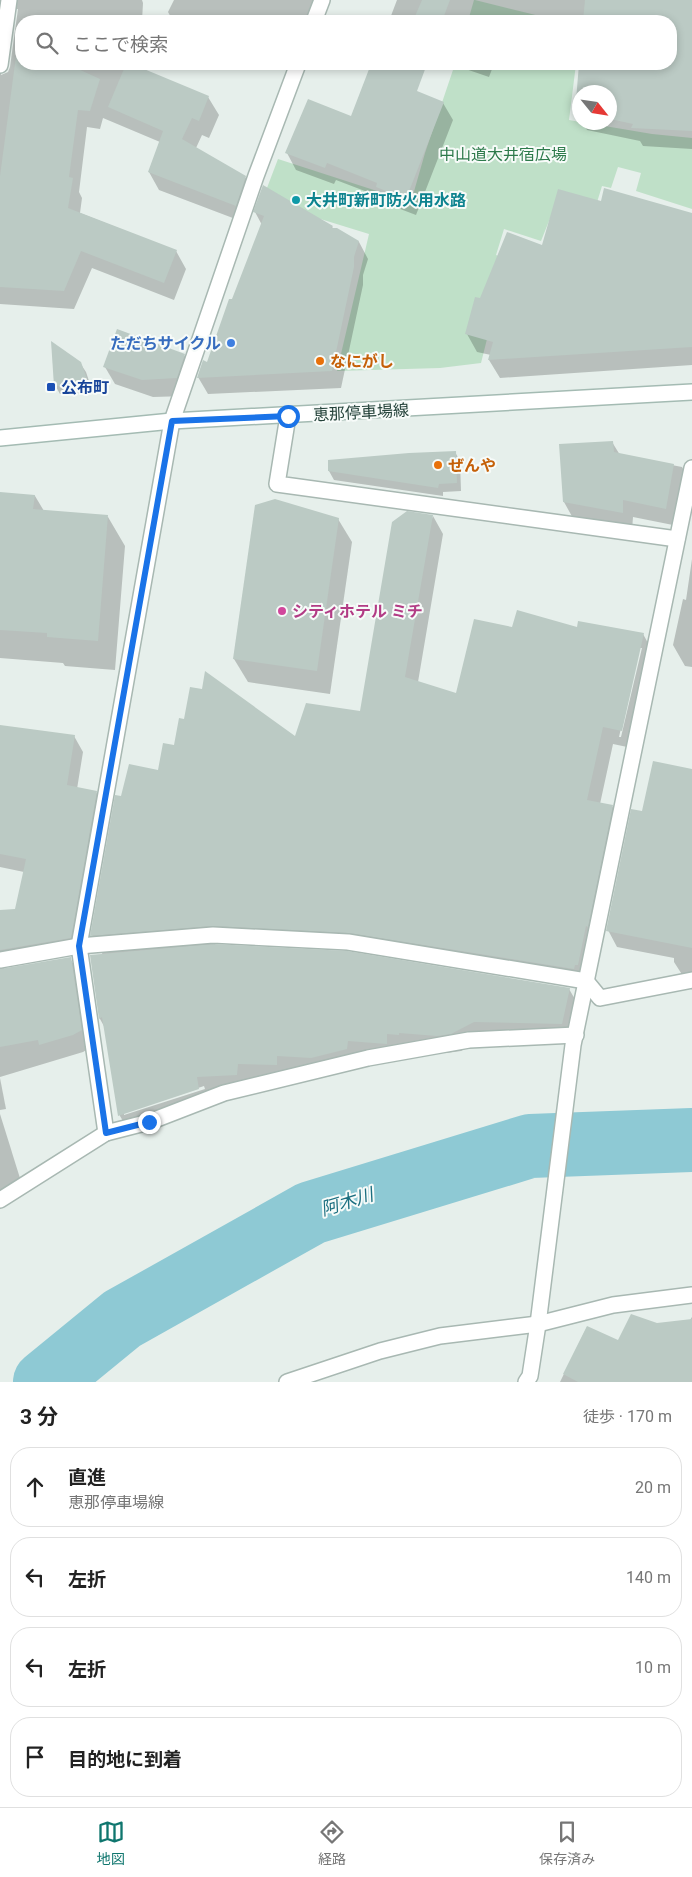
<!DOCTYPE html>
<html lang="ja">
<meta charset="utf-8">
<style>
:root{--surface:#fff;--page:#f6f6f6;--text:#222;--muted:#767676;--line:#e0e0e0;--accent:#0f766e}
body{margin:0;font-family:Roboto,"Noto Sans JP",sans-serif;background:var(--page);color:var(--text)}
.compass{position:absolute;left:572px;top:85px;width:45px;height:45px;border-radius:50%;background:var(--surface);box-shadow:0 2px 8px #0003;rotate:120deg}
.stop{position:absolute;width:15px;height:15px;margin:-11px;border:4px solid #1a73e8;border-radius:50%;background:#fff}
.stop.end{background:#1a73e8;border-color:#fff;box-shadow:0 1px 5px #0008}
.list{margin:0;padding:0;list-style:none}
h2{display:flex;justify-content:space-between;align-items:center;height:65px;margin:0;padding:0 20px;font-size:21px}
h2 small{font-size:16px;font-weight:400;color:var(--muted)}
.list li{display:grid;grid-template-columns:32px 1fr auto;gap:15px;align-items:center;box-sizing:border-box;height:80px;margin:0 10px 10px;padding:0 10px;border:1px solid var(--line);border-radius:20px}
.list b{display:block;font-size:19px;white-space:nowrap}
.list p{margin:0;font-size:16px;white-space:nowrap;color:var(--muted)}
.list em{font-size:16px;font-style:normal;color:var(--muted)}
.icon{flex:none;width:28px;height:28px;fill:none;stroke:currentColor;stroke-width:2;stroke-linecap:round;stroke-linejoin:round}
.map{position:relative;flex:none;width:692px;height:1382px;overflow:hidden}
.search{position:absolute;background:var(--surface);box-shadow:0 2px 8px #0003;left:15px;right:15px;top:15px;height:55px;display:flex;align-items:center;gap:12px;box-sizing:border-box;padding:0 18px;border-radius:20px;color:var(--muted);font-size:19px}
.sheet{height:425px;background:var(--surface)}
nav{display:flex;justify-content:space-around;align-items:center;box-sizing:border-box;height:70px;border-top:1px solid var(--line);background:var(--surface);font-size:14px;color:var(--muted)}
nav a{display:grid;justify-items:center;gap:2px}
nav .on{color:var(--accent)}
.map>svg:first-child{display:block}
</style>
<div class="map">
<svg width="692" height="1382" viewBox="0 0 692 1382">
<rect width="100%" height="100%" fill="#e6efeb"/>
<g fill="#bfe0c8">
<path d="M474,0H475L560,21H468Z"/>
<path d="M455,64H576L569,120L652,134L692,138V209L636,191L641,173L618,167L611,188L602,186L590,225L551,216L541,241L504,229L496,255L507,259L481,363L440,368L337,371L369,234L262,201L278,159L411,202L425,153Z"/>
</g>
<g fill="#0003" fill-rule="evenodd">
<path d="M0,0H142L143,3L142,21H21V64H140L139,68L208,97L219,115L209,138L202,135L196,148L245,177L256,195L246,223L159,190L149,172L160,142L103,118L100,129L87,127L79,192L82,198L80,213L176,251L186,269L174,300L92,268L74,309L0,304ZM17,9H18L10,67L8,72L1,75L9,17L12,12Z"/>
<path d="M174,0H316L311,21H173L168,12Z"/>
<path d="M397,0H692V149L643,146L640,141L587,130L583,122H610V92H580V117L577,112L581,64H671V21H545L509,16L508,21H389Z"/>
<path d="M451,64H494L489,77Z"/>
<path d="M443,103L453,120L416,215L387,204L383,198L336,180L334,184L296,170L287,153L352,118Z"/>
<path d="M601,202L692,215V365L500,378L489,360L491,355L477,352L467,334L481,300L543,247Z"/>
<path d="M255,212L332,226L333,229L359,242L368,259L363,275V285L341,388L208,394L198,377L208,364L262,225Z"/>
<path d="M184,355L194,372L186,396L153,397L115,384L105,367Z"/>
<path d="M80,363L86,372L93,393L60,394L55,385Z"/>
<path d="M612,442L620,455L682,467L692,485L683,527L633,517L632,530L574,520L564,502Z"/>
<path d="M455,452L460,461L461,491L443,492V496L334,480L329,471Z"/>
<path d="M0,493L35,496L44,511L108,517L125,546L115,670L65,666L63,663L0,658Z"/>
<path d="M433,516L443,534L418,682L457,695L512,629H578L643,634L653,652L632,748L613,744L600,804L612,806L623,824L588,983L360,950L224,943L215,944V946L569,989L579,1006L572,1041L484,1039L461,1051L447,1053L409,1049L247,1081L130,1133L120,1116L105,1028L100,1019L91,956L103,955L92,935L122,798L159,771L175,747L295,738L361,713ZM639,648H642L621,737H619ZM204,1086L205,1089L124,1115V1113Z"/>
<path d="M338,519L352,542L330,694L248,682L234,659Z"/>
<path d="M692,559V667L685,666L673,645L683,599L686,600Z"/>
<path d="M0,727L74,736L83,752L77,789L96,792L105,808L80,954L8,966L2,970L70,958L80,976L91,1047L83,1052L0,1077V970L2,971L0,967V911L16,910L24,872L0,867Z"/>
<path d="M692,770V990L674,962V958L617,947L608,930L643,812Z"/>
<path d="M0,1078L6,1109L0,1110Z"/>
<path d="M0,1114L24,1191L0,1199Z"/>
<path d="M692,1317V1382H560L587,1327L619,1342L657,1324L690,1320Z"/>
</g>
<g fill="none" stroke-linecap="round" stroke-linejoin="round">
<path stroke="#8ec9d4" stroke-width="64" d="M45,1382L122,1319L311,1213L530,1146L692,1140"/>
</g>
<g fill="#bbcac4">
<path d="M422,0H450L442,21H413Z"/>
<path d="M585,0H692V131L631,128L633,124L610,119V92H580V113L575,112L579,64H671V21H583Z"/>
<path d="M18,41L21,43V64H67L100,79L90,111L78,110L69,177L73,178L68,208L177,250L164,283L81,251L64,291L0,287V176Z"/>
<path d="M126,64H132L209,96L199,121L192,118L182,139L246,176L236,206L148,172L163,131L108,107Z"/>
<path d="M371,64H427L417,91L444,102L406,199L376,187L377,183L327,163L325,168L285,153L308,99L351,116Z"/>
<path d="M263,185L333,226L331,228H337L359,241L354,257V267L332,371L197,378L203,360L207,362L229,299H232L264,216L253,212Z"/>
<path d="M604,188L692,213V347L488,360L493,342L465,334L475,297L480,298L507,232L542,245L558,189L601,201Z"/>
<path d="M117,329L185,354L177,378L142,380L103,367Z"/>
<path d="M51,341L81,362L89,385L54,386Z"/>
<path d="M613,441L614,452L674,464L666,509L623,500V513L563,502L559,444Z"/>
<path d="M456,451L457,483L439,484L438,488L328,471V460L409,453Z"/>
<path d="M0,492L35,495L33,509L108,515L98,641L47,637V633L0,630Z"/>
<path d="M275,499L339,518L317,671L233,659L255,505Z"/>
<path d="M407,511L433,515L405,677L456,693L474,619L512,627L517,610L577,627L578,621L644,633L622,731L603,727L587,800L613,805L588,927L586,926L578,965H575L574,969L348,933L213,926L90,936L115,795L121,796L129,764L158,770L163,743L174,745L179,718L184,719L190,687L202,689L205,671L295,736L306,703L360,711L392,522Z"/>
<path d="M0,725L75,735L67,785L97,791L71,938L0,950V910L15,909L26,859L0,854Z"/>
<path d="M653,761L692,769V948L606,931L631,809L642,811Z"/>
<path d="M213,944L347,951L570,988L562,1024L474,1022L451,1034L437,1036L399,1033V1035L387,1034V1044L348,1041L347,1049L311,1058L277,1056V1065L238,1064L237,1075L197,1077L199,1089L118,1116L102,1017L99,1019L90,955Z"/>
<path d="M71,957L82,1030L73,1035L39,1045L38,1040L0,1047V969Z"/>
<path d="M631,1314L657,1323L692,1319V1382H578L563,1374L587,1326L618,1340Z"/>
</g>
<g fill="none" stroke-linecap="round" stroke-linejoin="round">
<g stroke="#a8b8b2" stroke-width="18">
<g id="street">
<path d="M314,21L322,0"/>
<path d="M0,65L9,0"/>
<path d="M288,416L277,484L677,539"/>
<path d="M0,960L79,946L213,935L348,942L586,981L600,998L692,980"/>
<path d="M106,1133L79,946L172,421L256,176L298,64"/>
<path d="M0,1200L106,1133L149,1122L224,1093L368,1058L469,1040L576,1035"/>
<path d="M287,1382L380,1351L440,1336L538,1324L613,1305L692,1295"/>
<path d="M526,1382L530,1376L538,1324L573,1045L692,468"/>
</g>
</g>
<g stroke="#a4bbb3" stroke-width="18">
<path id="secondary" d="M0,438L172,421L692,392"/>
</g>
<use href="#street" stroke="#fff" stroke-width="15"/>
<use href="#secondary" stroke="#fff" stroke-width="15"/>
</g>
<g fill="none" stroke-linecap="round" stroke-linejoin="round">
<path stroke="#1a73e8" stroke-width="6" d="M149,1122L106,1133L79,946L172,421L288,416"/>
</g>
<circle fill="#0f9aa8" stroke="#f7fbf9" stroke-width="2" cx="296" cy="200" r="5"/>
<circle fill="#3f7fe0" stroke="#f7fbf9" stroke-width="2" cx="231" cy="343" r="5"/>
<g fill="#e8710a" stroke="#f7fbf9" stroke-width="2">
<circle cx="320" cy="361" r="5"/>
<circle cx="438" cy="465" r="5"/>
</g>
<rect fill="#1a4fb4" stroke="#f7fbf9" stroke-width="2" x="46" y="382" width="10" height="10" rx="2.5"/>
<circle fill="#d1479c" stroke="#f7fbf9" stroke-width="2" cx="282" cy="611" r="5"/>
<g text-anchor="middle" stroke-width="4" stroke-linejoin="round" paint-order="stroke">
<g font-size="16" fill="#2d7a4b" stroke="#f7fbf9">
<text x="503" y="160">中山道大井宿広場</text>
</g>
<g font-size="16" font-weight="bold" fill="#0d838f" stroke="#f7fbf9" text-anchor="start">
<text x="306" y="206">大井町新町防火用水路</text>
</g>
<g font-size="16" font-weight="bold" fill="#366cbe" stroke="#f7fbf9" text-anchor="end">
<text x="221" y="349">ただちサイクル</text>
</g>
<g font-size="16" font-weight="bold" fill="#c56008" stroke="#f7fbf9" text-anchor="start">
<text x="330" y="367">なにがし</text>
<text x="448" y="471">ぜんや</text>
</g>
<g font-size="16" font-weight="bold" fill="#164399" stroke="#f7fbf9" text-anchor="start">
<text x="61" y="393">公布町</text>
</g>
<g font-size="16" fill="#24423a" stroke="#f7fbf9">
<text transform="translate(361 412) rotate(-3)" y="6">恵那停車場線</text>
</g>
<g font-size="16" font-weight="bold" fill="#b23c85" stroke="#f7fbf9" text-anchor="start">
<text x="292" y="617">シティホテル ミチ</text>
</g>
<g font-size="18" font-style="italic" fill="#1c6f80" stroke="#f7fbf9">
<text transform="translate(347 1202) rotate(-17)" y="6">阿木川</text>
</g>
</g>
</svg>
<svg class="compass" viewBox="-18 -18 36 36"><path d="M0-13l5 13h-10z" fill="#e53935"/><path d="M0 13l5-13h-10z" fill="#767676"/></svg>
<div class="stop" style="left:288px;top:416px"></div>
<div class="stop end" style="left:149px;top:1122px"></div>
<div class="search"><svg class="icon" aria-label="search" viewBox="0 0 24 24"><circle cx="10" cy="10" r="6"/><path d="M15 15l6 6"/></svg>ここで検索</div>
</div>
<section class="sheet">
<h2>3 分<small>徒歩 · 170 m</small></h2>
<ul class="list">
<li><svg class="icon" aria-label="ahead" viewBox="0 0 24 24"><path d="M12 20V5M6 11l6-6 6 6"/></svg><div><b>直進</b><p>恵那停車場線</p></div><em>20 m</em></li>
<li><svg class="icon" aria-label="left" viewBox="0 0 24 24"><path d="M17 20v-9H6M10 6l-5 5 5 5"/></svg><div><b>左折</b></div><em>140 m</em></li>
<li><svg class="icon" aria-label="left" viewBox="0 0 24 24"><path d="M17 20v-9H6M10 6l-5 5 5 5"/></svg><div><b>左折</b></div><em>10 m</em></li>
<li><svg class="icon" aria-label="arrive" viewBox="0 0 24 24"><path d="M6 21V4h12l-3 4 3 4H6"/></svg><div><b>目的地に到着</b></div></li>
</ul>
</section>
<nav>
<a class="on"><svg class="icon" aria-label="map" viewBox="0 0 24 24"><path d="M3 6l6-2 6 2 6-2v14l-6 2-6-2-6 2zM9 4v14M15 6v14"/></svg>地図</a>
<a><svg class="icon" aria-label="directions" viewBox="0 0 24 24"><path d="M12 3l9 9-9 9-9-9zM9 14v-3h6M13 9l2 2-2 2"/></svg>経路</a>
<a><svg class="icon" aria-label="saved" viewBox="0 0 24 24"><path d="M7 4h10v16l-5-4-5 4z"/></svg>保存済み</a>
</nav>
